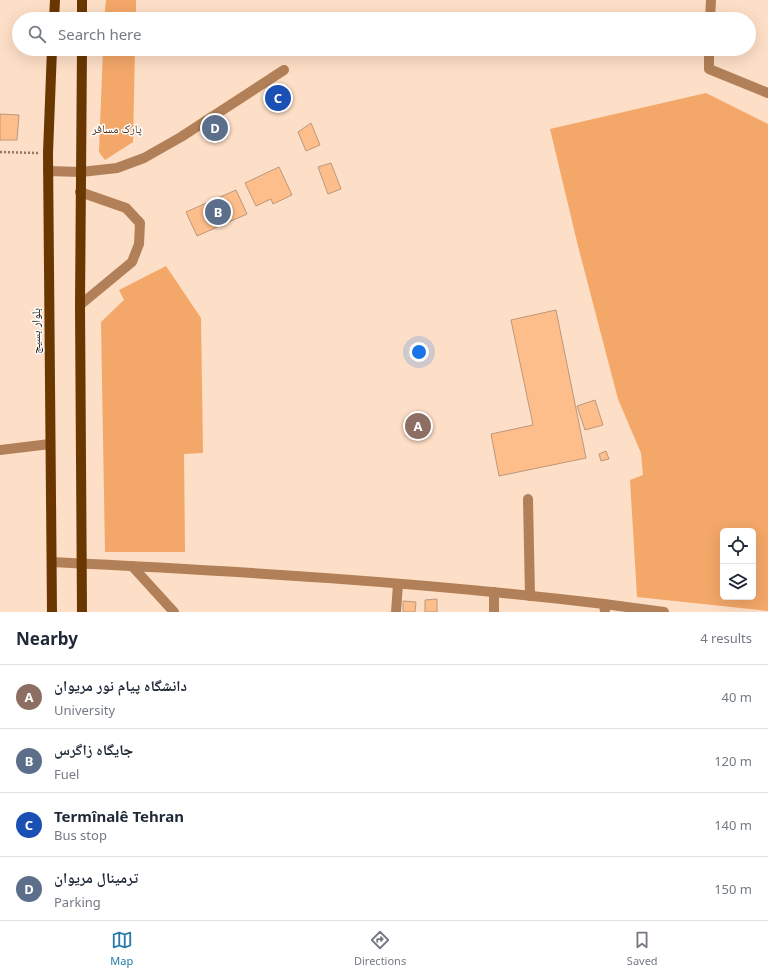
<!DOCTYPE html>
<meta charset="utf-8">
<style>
:root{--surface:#fff;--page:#f2f2f3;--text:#1f2937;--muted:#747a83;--line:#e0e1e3;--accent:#277aaa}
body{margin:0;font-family:"Noto Sans","Noto Naskh Arabic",sans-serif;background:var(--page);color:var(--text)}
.controls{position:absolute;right:12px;bottom:12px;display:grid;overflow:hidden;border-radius:6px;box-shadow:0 4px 16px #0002}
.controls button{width:36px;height:36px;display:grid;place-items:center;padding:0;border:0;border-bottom:1px solid var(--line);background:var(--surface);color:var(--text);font:20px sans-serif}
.you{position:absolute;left:419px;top:352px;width:14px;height:14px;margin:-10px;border:3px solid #fff;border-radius:50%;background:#1a73e8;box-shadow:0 0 0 6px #1a73e833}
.badge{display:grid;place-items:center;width:26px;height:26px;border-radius:50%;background:var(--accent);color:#fff;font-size:13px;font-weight:700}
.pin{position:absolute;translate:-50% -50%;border:2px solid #fff;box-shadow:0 1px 4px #0006}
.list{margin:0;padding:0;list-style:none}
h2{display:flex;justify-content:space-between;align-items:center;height:52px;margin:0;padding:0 16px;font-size:17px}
h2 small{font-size:13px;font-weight:400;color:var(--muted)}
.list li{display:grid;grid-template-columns:26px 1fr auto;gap:12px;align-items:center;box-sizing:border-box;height:64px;padding:0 16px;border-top:1px solid var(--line)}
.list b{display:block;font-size:15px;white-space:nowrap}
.list p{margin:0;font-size:13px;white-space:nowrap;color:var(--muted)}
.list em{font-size:13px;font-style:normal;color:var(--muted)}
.icon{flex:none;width:22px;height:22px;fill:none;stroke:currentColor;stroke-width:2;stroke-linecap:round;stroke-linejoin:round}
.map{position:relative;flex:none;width:768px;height:612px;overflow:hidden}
.search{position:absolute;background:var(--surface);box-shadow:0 4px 16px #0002;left:12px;right:12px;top:12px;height:44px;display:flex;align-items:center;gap:10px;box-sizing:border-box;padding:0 14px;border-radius:22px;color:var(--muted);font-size:15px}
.sheet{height:308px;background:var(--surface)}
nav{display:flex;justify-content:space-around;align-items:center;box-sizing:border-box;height:56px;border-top:1px solid var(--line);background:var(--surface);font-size:11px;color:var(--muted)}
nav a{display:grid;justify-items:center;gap:2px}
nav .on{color:var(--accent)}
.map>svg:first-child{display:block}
</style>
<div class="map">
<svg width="768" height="612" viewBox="0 0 768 612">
<rect width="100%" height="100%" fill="#fddec6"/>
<g fill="#f3a768" fill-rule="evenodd">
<path d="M106,0H136V19H104Z"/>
<path d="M103,49H135L133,142L105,160L99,152Z"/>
<path d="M706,93L768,124V611L637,597L630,480L643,475L641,453L618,399L578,246L550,129ZM723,531H753V597H723Z"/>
<path d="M166,266L201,318L203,453L184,454L185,552H105L101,322L124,300L119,290Z"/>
</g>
<g fill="#febe8c" stroke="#bc987c">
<path d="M0,114L19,115L17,140H0Z"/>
<path d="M311,123L320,145L306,151L298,132Z"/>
<path d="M331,163L341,189L328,194L318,167Z"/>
<path d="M279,167L292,195L273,204L271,199L256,206L245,183Z"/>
<path d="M236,190L247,214L197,236L186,212Z"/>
<path d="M556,310L586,458L499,476L491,434L533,425L511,320Z"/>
<path d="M595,400L603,425L585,430L577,406Z"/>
<path d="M606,451L609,459L601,461L599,454Z"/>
<path d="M437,599V612H425V600Z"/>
<path d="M403,601L416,602L415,612H403Z"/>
</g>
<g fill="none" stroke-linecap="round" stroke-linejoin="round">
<path stroke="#8e7967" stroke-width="2.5" stroke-dasharray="2 2" stroke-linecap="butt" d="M0,152L38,153"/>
<g stroke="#b28058" stroke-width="10">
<path d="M710,19L711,0"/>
<path d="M709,49V69L768,93"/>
<path d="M48,171L81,172L117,168L144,158L181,137L284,70"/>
<path d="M80,305L132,262L139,244L140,223L126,208L80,192"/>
<path d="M0,450L50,444"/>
<path d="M528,499L530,596"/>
<path d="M52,562C236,571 420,582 604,604L605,612"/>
<path d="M132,566L174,612"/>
<path d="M494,592V612"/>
<path d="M604,604L664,612"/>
<path d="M396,612L398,584"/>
</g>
<g stroke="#6a3700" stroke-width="10">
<path d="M54,19L55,0"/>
<path d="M82,19V0"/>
<path d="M52,612L48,153L52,49"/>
<path d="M82,612L80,305L82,49"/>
</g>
</g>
<g text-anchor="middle" stroke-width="3" stroke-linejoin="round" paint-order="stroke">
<g font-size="12" fill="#543419" stroke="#fff">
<text x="117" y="133">پارک مسافر</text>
</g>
<g font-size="12" fill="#26190e" stroke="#fff">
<text transform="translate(36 331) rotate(-90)" y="4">بلوار بسیج</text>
</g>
</g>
</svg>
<div class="controls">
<button><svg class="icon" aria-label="locate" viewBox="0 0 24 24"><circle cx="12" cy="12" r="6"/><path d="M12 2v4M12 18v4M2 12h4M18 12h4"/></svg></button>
<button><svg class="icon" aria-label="layers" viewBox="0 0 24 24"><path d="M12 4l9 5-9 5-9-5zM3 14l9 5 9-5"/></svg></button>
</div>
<div class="you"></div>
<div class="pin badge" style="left:418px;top:426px;background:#8d6e63">A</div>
<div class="pin badge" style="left:218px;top:212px;background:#5c6f8a">B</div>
<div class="pin badge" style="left:278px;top:98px;background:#1a4fb4">C</div>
<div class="pin badge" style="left:215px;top:128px;background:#5c6f8a">D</div>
<div class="search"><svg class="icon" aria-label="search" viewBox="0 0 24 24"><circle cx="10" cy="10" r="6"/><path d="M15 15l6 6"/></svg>Search here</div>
</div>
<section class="sheet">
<h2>Nearby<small>4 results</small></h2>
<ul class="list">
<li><span class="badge" style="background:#8d6e63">A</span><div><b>دانشگاه پیام نور مریوان</b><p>University</p></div><em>40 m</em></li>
<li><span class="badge" style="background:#5c6f8a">B</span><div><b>جایگاه زاگرس</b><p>Fuel</p></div><em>120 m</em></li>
<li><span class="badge" style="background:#1a4fb4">C</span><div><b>Termînalê Tehran</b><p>Bus stop</p></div><em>140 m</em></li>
<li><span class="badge" style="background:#5c6f8a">D</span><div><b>ترمینال مریوان</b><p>Parking</p></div><em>150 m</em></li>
</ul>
</section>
<nav>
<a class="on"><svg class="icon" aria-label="map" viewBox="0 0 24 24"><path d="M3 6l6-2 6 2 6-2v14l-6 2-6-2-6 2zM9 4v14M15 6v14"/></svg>Map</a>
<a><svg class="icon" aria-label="directions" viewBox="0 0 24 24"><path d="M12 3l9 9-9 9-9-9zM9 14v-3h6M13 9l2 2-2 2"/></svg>Directions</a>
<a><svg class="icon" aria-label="saved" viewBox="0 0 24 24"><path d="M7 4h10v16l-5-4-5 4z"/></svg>Saved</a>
</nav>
